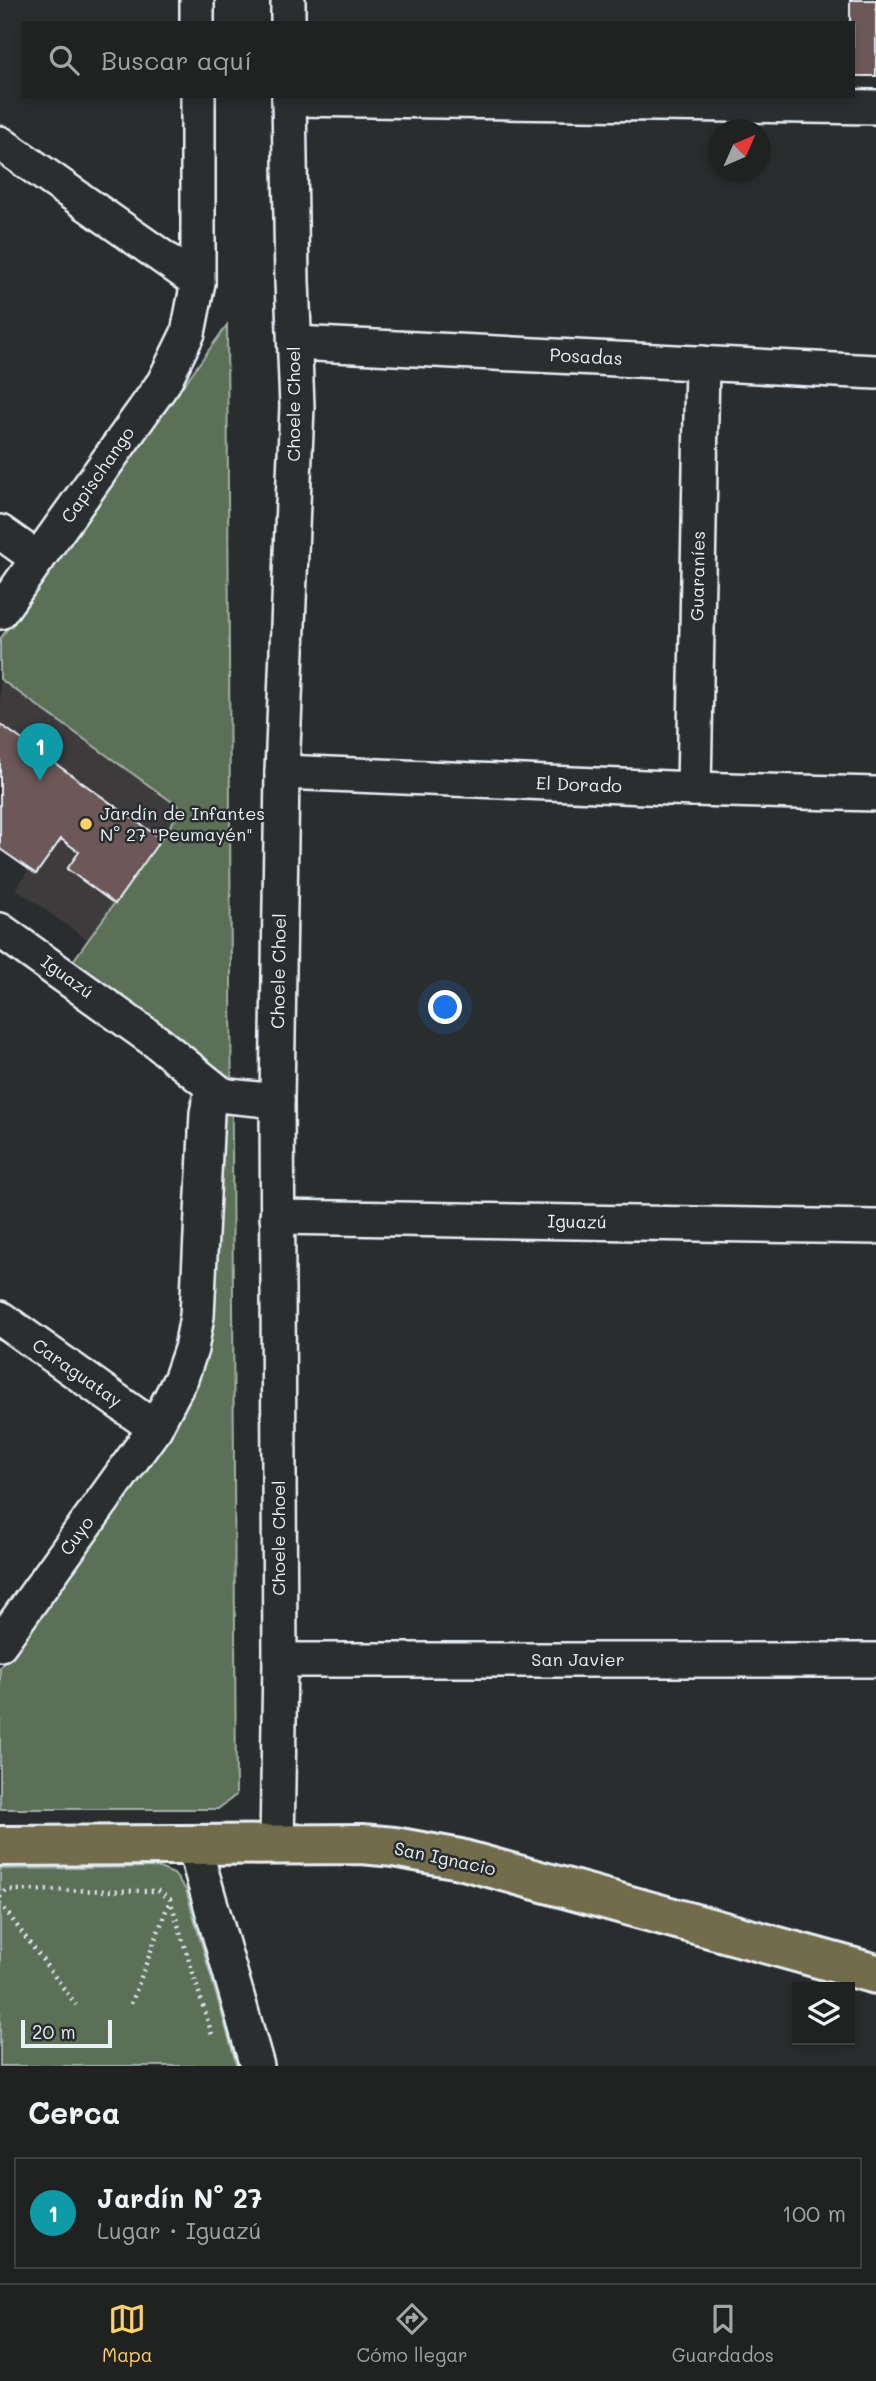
<!DOCTYPE html>
<html lang="es">
<meta charset="utf-8">
<style>
:root{--surface:#202222;--page:#282a2a;--text:#f1f3f6;--muted:#a2a4a5;--line:#3d3f40;--accent:#ffd166}
body{margin:0;font-family:Mali,sans-serif;background:var(--page);color:var(--text)}
.controls{position:absolute;right:21px;bottom:21px;display:grid;overflow:hidden;border-radius:0px;box-shadow:0 4px 10px #0003}
.controls button{width:63px;height:63px;display:grid;place-items:center;padding:0;border:0;border-bottom:2px solid var(--line);background:var(--surface);color:var(--text);font:35px sans-serif}
.compass{position:absolute;left:708px;top:119px;width:63px;height:63px;border-radius:50%;background:var(--surface);box-shadow:0 4px 10px #0003;rotate:45deg}
.scale{position:absolute;left:21px;bottom:18px;width:91px;box-sizing:border-box;padding-left:7px;border:4px solid #e8f1f8;border-top:0;font-size:19px;line-height:24px;white-space:nowrap;color:#e8f1f8;-webkit-text-stroke:5px #2a2d2e;paint-order:stroke}
.you{position:absolute;left:446px;top:1008px;width:24px;height:24px;margin:-18px;border:5px solid #fff;border-radius:50%;background:#1a73e8;box-shadow:0 0 0 10px #1a73e833}
.badge{display:grid;place-items:center;width:46px;height:46px;border-radius:50%;background:var(--accent);color:#fff;font-size:23px;font-weight:700}
.pin{position:absolute;translate:-50% -58px;filter:drop-shadow(0 2px 4px #0008)}
.pin::after{content:'';position:absolute;top:37px;width:24px;height:21px;background:inherit;clip-path:polygon(0 0,100% 0,50% 100%)}
.list{margin:0;padding:0;list-style:none}
h2{display:flex;justify-content:space-between;align-items:center;height:91px;margin:0;padding:0 28px;font-size:30px}
h2 small{font-size:23px;font-weight:400;color:var(--muted)}
.list li{display:grid;grid-template-columns:46px 1fr auto;gap:21px;align-items:center;box-sizing:border-box;height:112px;margin:0 14px 14px;padding:0 14px;border:2px solid var(--line);border-radius:0px}
.list b{display:block;font-size:26px;white-space:nowrap}
.list p{margin:0;font-size:23px;white-space:nowrap;color:var(--muted)}
.list em{font-size:23px;font-style:normal;color:var(--muted)}
.icon{flex:none;width:38px;height:38px;fill:none;stroke:currentColor;stroke-width:2;stroke-linecap:round;stroke-linejoin:round}
.map{position:relative;flex:none;width:876px;height:2066px;overflow:hidden}
.search{position:absolute;background:var(--surface);box-shadow:0 4px 10px #0003;left:21px;right:21px;top:21px;height:77px;display:flex;align-items:center;gap:18px;box-sizing:border-box;padding:0 24px;border-radius:0px;color:var(--muted);font-size:26px}
.sheet{height:217px;background:var(--surface)}
nav{display:flex;justify-content:space-around;align-items:center;box-sizing:border-box;height:98px;border-top:2px solid var(--line);background:var(--surface);font-size:19px;color:var(--muted)}
nav a{display:grid;justify-items:center;gap:4px}
nav .on{color:var(--accent)}
.map>svg:first-child{display:block}
</style>
<div class="map">
<svg width="876" height="2066" viewBox="0 0 876 2066">
<rect width="100%" height="100%" fill="#2a2d2e"/>
<filter id="ink" filterUnits="userSpaceOnUse"><feTurbulence type="fractalNoise" baseFrequency=".0143" numOctaves="2"/><feDisplacementMap in="SourceGraphic" scale="14" xChannelSelector="R" yChannelSelector="G"/><feConvolveMatrix kernelMatrix="1 2 1 2 8 2 1 2 1" color-interpolation-filters="sRGB"/></filter>
<g filter="url(#ink)">
<path fill="#3e3a3b" d="M0,679L183,809L89,941L16,889L29,869L0,849Z"/>
<g fill="#5b6f59" stroke="#a2b0a8" stroke-width="2">
<path d="M227,325L236,1795L218,1809H0V1667L167,1437L187,1403L195,1384L215,1120L177,1040L154,1019L73,961L182,809L0,679V639Z"/>
<path d="M157,1867L174,1874L186,1890L237,2066H0V1869Z"/>
</g>
<g fill="#6c5959" stroke="#e8f1f8" stroke-width="2">
<path d="M850,0H876V76H853V23H850Z"/>
<path d="M0,724L161,839L115,904L67,869L79,852L61,839L36,874L0,849Z"/>
</g>
<g fill="none" stroke-linecap="round" stroke-linejoin="round">
<g stroke="#e8f1f8" stroke-width="38">
<g id="minor">
<path d="M197,0V23"/>
<path d="M288,0V23"/>
<path d="M289,99L876,107"/>
<path d="M0,143L198,282"/>
<path d="M295,343L876,372"/>
<path d="M0,532L38,559"/>
<path d="M0,612L164,382L188,333L198,282V96"/>
<path d="M282,772L694,789L876,794"/>
<path d="M694,789L702,363"/>
<path d="M0,930L158,1043L220,1093L228,1096L277,1101"/>
<path d="M277,1217L876,1227"/>
<path d="M0,1318L155,1428"/>
<path d="M0,1644L155,1428L181,1378L191,1349L197,1316L207,1113L212,1087"/>
<path d="M280,1660H876"/>
<path d="M277,1845L280,1660L277,1101L282,772L297,406L292,281L289,96"/>
<path d="M194,1846L257,2066"/>
</g>
</g>
<g stroke="#e8f1f8" stroke-width="44">
<path id="major" d="M0,1846L362,1844L394,1847L460,1859L876,1974"/>
</g>
<g stroke="#e8f1f8" stroke-width="4.5" stroke-dasharray="2 5" stroke-linecap="butt">
<path d="M0,1897L6,1890L158,1891L170,1899L213,2038"/>
<path d="M0,1903L76,2005"/>
<path d="M131,2004L170,1900"/>
</g>
<use href="#minor" stroke="#2a2d2e" stroke-width="33"/>
<use href="#major" stroke="#736c4b" stroke-width="38"/>
</g>
</g>
<circle fill="#ffd166" stroke="#2a2d2e" stroke-width="2.5" cx="86" cy="824" r="7"/>
<g text-anchor="middle" stroke-width="5" stroke-linejoin="round" paint-order="stroke">
<g font-size="18" fill="#e8f1f8" stroke="#2a2d2e">
<text transform="translate(586 357) rotate(3)" y="6">Posadas</text>
<text transform="translate(294 404) rotate(-90)" y="6">Choele Choel</text>
<text transform="translate(98 475) rotate(-55)" y="6">Capischango</text>
<text transform="translate(698 576) rotate(-89)" y="6">Guaraníes</text>
<text transform="translate(579 785) rotate(2)" y="6">El Dorado</text>
<text transform="translate(279 971) rotate(-89)" y="6">Choele Choel</text>
<text transform="translate(67 977) rotate(36)" y="6">Iguazú</text>
<text transform="translate(577 1222) rotate(1)" y="6">Iguazú</text>
<text transform="translate(77 1373) rotate(35)" y="6">Caraguatay</text>
<text transform="translate(77 1536) rotate(-54)" y="6">Cuyo</text>
<text transform="translate(279 1538) rotate(-90)" y="6">Choele Choel</text>
<text x="578" y="1666">San Javier</text>
<text transform="translate(445 1859) rotate(12)" y="6">San Ignacio</text>
</g>
<g font-size="18" fill="#e8f1f8" stroke="#2a2d2e" text-anchor="start">
<text x="100" y="820">Jardín de Infantes<tspan x="100" dy="21">N° 27 "Peumayén"</tspan></text>
</g>
</g>
</svg>
<div class="controls">
<button><svg class="icon" aria-label="layers" viewBox="0 0 24 24"><path d="M12 4l9 5-9 5-9-5zM3 14l9 5 9-5"/></svg></button>
</div>
<svg class="compass" viewBox="-18 -18 36 36"><path d="M0-13l5 13h-10z" fill="#e53935"/><path d="M0 13l5-13h-10z" fill="#a2a4a5"/></svg>
<div class="scale">20 m</div>
<div class="you"></div>
<div class="pin badge" style="left:40px;top:781px;background:#0f9aa8">1</div>
<div class="search"><svg class="icon" aria-label="search" viewBox="0 0 24 24"><circle cx="10" cy="10" r="6"/><path d="M15 15l6 6"/></svg>Buscar aquí</div>
</div>
<section class="sheet">
<h2>Cerca<small></small></h2>
<ul class="list">
<li><span class="badge" style="background:#0f9aa8">1</span><div><b>Jardín N° 27</b><p>Lugar · Iguazú</p></div><em>100 m</em></li>
</ul>
</section>
<nav>
<a class="on"><svg class="icon" aria-label="map" viewBox="0 0 24 24"><path d="M3 6l6-2 6 2 6-2v14l-6 2-6-2-6 2zM9 4v14M15 6v14"/></svg>Mapa</a>
<a><svg class="icon" aria-label="directions" viewBox="0 0 24 24"><path d="M12 3l9 9-9 9-9-9zM9 14v-3h6M13 9l2 2-2 2"/></svg>Cómo llegar</a>
<a><svg class="icon" aria-label="saved" viewBox="0 0 24 24"><path d="M7 4h10v16l-5-4-5 4z"/></svg>Guardados</a>
</nav>
